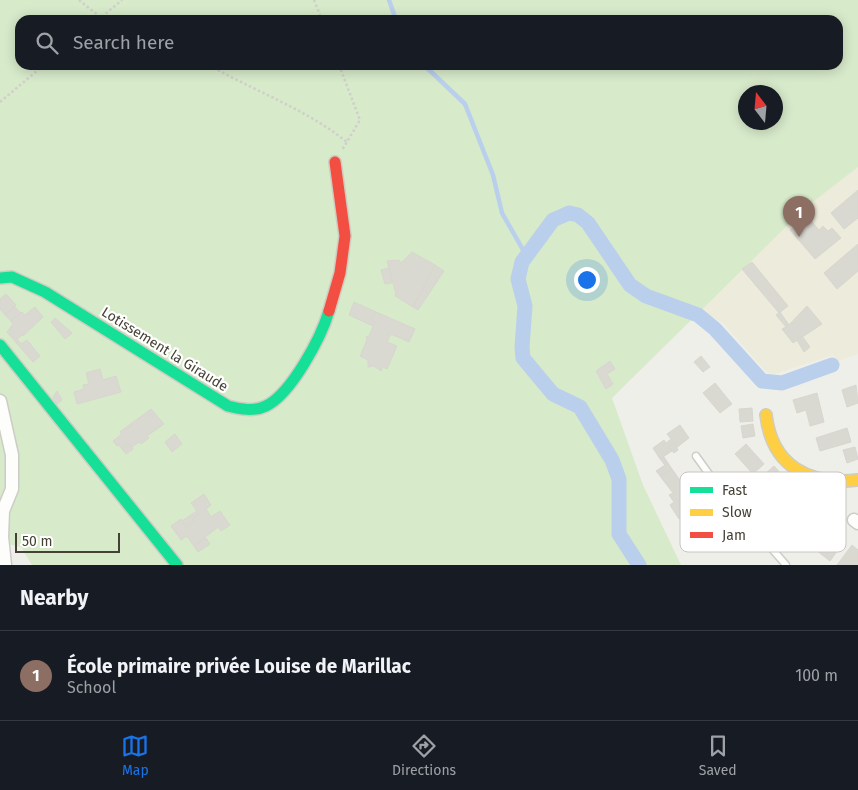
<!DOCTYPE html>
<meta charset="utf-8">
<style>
:root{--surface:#171b24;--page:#20242c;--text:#f1f3f6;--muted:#9ea1a6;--line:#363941;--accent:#1a73e8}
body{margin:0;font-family:"Fira Sans",sans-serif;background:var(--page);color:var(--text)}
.compass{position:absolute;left:738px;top:85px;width:45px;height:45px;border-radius:50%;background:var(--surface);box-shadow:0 2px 12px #0003;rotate:344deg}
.scale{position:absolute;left:15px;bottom:12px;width:105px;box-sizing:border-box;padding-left:5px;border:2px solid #454235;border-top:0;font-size:14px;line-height:18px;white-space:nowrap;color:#454235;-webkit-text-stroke:4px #fff;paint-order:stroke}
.you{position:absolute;left:586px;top:279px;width:18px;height:18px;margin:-12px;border:4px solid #fff;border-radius:50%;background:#1a73e8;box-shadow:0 0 0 8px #1a73e833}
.badge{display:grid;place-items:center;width:32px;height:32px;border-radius:50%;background:var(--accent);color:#fff;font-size:16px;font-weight:700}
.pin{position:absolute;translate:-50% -41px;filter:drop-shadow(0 1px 2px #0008)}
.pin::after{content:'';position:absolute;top:26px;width:18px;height:15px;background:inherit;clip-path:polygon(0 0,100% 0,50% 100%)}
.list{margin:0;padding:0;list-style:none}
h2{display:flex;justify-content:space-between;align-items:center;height:65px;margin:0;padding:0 20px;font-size:21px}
h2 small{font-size:16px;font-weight:400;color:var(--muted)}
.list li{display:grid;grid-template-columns:32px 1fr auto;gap:15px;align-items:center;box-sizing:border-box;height:90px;padding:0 20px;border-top:1px solid var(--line)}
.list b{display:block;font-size:19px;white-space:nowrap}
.list p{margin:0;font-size:16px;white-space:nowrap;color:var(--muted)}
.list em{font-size:16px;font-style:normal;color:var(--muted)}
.icon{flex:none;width:28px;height:28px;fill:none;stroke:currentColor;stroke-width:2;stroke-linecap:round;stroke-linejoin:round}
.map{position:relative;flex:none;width:858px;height:565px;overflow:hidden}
.search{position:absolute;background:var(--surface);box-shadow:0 2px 12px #0003;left:15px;right:15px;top:15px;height:55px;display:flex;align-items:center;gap:12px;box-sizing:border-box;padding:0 18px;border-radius:15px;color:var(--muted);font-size:19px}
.sheet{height:155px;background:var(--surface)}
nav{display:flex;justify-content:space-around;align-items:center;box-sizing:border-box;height:70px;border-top:1px solid var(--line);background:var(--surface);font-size:14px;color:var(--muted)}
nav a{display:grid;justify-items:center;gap:2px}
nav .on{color:var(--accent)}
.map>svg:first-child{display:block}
</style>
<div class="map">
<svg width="858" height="565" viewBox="0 0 858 565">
<rect width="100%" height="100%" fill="#efefe9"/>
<path fill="#edebdb" d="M858,138V354L836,362L833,355L772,375L765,371L724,324L682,299Z"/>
<path fill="#d7eaca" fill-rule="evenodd" d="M0,0H858V167L805,208L612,398L643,485L681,565H32L21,547L0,542ZM20,20H838V65H20ZM746,92H776V122H746Z"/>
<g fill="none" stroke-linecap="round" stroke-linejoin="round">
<g stroke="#bacfec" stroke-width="4.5">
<path d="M389,0L396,20"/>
<path d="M424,65L465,104L493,175L502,213L526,255"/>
</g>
<path stroke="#bacfec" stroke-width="15" d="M639,565L619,534V479L612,460L580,407L553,394L523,358L522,347L525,306L518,279L522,262L553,220L569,213L578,215L588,223L630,285L646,296L698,315L715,329L762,381L782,383L832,365"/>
</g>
<g fill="#d9d8d1" stroke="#d7d6cf">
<path d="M858,190V218L844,229L831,213Z"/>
<path d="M807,216L819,230L823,226L828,231L832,228L841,238L815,259L790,230Z"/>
<path d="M858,244V271L837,289L824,273Z"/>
<path d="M412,252L435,265L413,307L395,296L396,294L387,261L399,260L401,263Z"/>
<path d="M752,262L788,306L779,313L742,269Z"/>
<path d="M435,265L444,271L418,310L413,307Z"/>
<path d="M389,268L392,283L385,284L381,270Z"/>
<path d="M6,294L16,305L5,315L0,309V299Z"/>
<path d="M354,302L376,312L372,317V321L375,322L373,326L349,315Z"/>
<path d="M807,306L822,324L793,343L782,329L788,326Z"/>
<path d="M15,307L21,313L11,321L5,315Z"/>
<path d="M35,307L43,317L23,336L22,335L17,339L21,344L27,340L40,356L33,362L7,332L13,324L11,321L22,312L25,315Z"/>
<path d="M376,312L415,329L409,342L391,334L387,342L397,346L387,369L383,367L381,371L374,366L368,367V360L360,356L367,340L366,337L369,336L375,322L372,321V317Z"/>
<path d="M780,312L789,325L788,326L786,327L776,315Z"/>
<path d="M55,318L72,333L65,339L51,322Z"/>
<path d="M802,336L810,347L804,352L797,340Z"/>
<path d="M701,356L710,367L703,372L694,362Z"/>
<path d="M610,361L615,369L607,374L613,384L606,389L596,371Z"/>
<path d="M100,369L103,380L116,376L121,392L77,404L74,392L84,389L83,385L89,384L86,373Z"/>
<path d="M715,383L732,404L720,413L703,393Z"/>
<path d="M856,385L858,403L847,407L842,390Z"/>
<path d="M57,391L62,400L57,404L53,397Z"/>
<path d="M817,393L824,422L810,426L806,410L797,413L793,400Z"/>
<path d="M752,408L753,421L740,422L739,409Z"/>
<path d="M151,409L164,424L147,436L149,438L141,444L139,442L132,447L129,444L122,449L119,445L117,446L113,441L122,434L120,432Z"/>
<path d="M753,424L755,436L743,438L741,426Z"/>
<path d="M680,425L689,438L676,448L674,443L669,447L672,451L660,459L653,448L664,440L666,443L671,439L667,434Z"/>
<path d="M847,428L851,442L820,451L816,438Z"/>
<path d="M175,434L182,444L172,452L165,442Z"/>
<path d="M674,443L678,450L674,453L669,447Z"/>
<path d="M129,444L133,449L126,454L122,449Z"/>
<path d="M746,444L764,464L753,474L735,454Z"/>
<path d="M855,447L858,459L847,463L843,450Z"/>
<path d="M664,457L672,469L660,476L656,471L665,465L660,459Z"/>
<path d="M774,466L782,475L773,483L765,474Z"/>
<path d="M672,469L684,486L682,488L685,493L682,495L692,510L679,519L670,505L674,502L669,495L673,493L660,476Z"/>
<path d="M204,494L211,505L206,509L211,517L220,511L230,525L221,531L218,527L194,546L187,536L181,540L171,526L181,519L186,527L194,521L192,518L199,514L191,503Z"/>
<path d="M197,511L199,514L192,518L194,521L186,527L182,521Z"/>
<path d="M815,531L829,540L834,533L845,540L830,561L807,543Z"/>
<path d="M206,538L210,544L198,552L194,546Z"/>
<path d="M852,545L858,550V565H837Z"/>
</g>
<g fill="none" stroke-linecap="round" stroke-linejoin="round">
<g stroke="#cdccc7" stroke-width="9">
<path id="lane" d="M696,456L719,488L786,565"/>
</g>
<g stroke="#cdccc7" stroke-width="15">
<g id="street">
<path d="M0,401L12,455V489L3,511L2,537L5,565"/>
<path d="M854,520L858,523"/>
</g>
</g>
<g stroke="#cecdc0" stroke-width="14">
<g id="fast">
<path d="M0,278L12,277L45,292L228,406C240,409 254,412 266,406C291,394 321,338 329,311"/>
<path d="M0,345L177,565"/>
</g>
</g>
<g stroke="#cecdc0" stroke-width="14">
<path id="slow" d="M766,415C772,466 809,486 858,480"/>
</g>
<g stroke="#cecdc0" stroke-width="14">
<path id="jam" d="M329,311L340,273L345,236L335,162"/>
</g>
<g stroke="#d0cfca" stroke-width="2.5" stroke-dasharray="2.5 2.5" stroke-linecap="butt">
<path d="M79,0L104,20"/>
<path d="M314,0L322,20"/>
<path d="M98,20L122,0"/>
<path d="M209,65C256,92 304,108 347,142"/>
<path d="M339,65L360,120L342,150"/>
<path d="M0,102L44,65"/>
</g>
<use href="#lane" stroke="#fdfdfc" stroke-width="6"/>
<use href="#street" stroke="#fdfdfc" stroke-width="12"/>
<use href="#fast" stroke="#16e098" stroke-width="11"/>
<use href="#slow" stroke="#ffcf43" stroke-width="11"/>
<use href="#jam" stroke="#f24e42" stroke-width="11"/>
</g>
<g text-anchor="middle" stroke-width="4.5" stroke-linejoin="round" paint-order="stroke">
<g font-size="14" fill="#454235" stroke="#fff">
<text transform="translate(165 349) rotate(32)" y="5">Lotissement la Giraude</text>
</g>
</g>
<rect x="680" y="472" width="166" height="80" rx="8" fill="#fff" stroke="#c7c6c2" stroke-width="1"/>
<rect x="690" y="487" width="23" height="6" fill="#16e098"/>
<rect x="690" y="509" width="23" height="7" fill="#ffcf43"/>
<rect x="690" y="532" width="23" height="6" fill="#f24e42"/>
<g font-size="14" fill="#454235">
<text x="722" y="495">Fast</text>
<text x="722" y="517">Slow</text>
<text x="722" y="540">Jam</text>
</g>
</svg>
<svg class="compass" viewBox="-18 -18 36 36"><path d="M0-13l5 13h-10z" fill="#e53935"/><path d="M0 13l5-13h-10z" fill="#9ea1a6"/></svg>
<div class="scale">50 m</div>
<div class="you"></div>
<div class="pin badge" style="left:799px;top:237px;background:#8d6e63">1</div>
<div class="search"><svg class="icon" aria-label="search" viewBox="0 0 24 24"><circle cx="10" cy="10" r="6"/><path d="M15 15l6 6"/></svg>Search here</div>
</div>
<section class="sheet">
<h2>Nearby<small></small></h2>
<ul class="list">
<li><span class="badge" style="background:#8d6e63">1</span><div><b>École primaire privée Louise de Marillac</b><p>School</p></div><em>100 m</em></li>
</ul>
</section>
<nav>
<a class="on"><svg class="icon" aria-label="map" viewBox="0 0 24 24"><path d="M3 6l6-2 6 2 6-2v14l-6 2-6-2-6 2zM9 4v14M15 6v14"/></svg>Map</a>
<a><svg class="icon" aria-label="directions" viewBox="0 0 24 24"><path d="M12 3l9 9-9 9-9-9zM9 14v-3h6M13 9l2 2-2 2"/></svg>Directions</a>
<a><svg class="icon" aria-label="saved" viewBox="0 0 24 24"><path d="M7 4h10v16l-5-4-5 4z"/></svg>Saved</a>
</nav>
